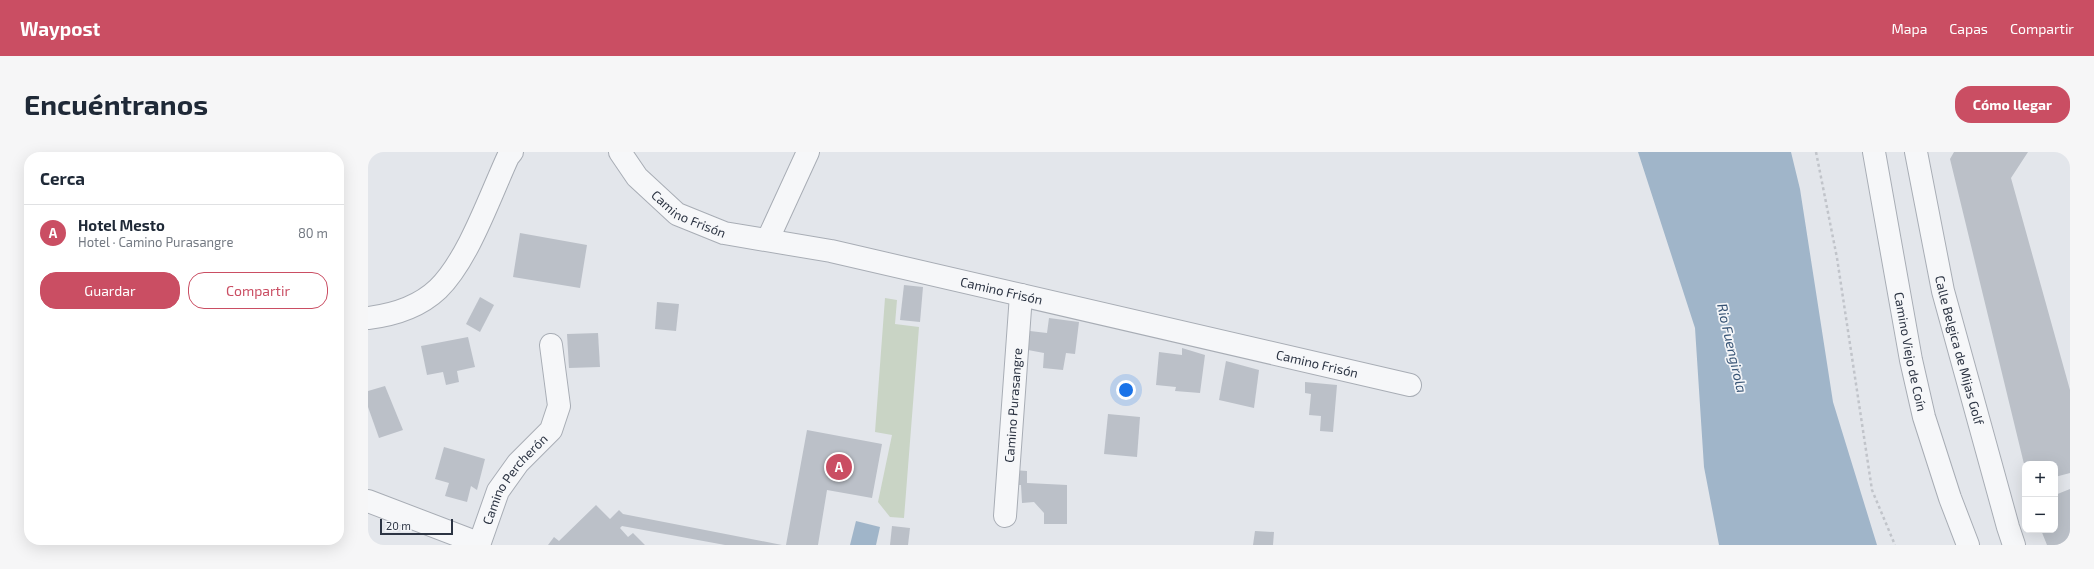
<!DOCTYPE html>
<html lang="es">
<meta charset="utf-8">
<style>
:root{--surface:#fff;--page:#f6f6f7;--text:#1f2937;--muted:#747a83;--line:#e0e1e3;--accent:#ca4e63}
body{margin:0;font-family:"Exo 2",sans-serif;background:var(--page);color:var(--text)}
.controls{position:absolute;right:12px;bottom:12px;display:grid;overflow:hidden;border-radius:8px;box-shadow:0 4px 16px #0002}
.controls button{width:36px;height:36px;display:grid;place-items:center;padding:0;border:0;border-bottom:1px solid var(--line);background:var(--surface);color:var(--text);font:20px sans-serif}
.scale{position:absolute;left:12px;bottom:10px;width:73px;box-sizing:border-box;padding-left:4px;border:2px solid #2c3443;border-top:0;font-size:11px;line-height:14px;white-space:nowrap;color:#2c3443;-webkit-text-stroke:3px #f3f5f8;paint-order:stroke}
.you{position:absolute;left:758px;top:238px;width:14px;height:14px;margin:-10px;border:3px solid #fff;border-radius:50%;background:#1a73e8;box-shadow:0 0 0 6px #1a73e833}
.badge{display:grid;place-items:center;width:26px;height:26px;border-radius:50%;background:var(--accent);color:#fff;font-size:13px;font-weight:700}
.pin{position:absolute;translate:-50% -50%;border:2px solid #fff;box-shadow:0 1px 4px #0006}
.list{margin:0;padding:0;list-style:none}
h2{display:flex;justify-content:space-between;align-items:center;height:52px;margin:0;padding:0 16px;font-size:17px}
h2 small{font-size:13px;font-weight:400;color:var(--muted)}
.list li{display:grid;grid-template-columns:26px 1fr auto;gap:12px;align-items:center;box-sizing:border-box;height:56px;padding:0 16px;border-top:1px solid var(--line)}
.list b{display:block;font-size:15px;white-space:nowrap}
.list p{margin:0;font-size:13px;white-space:nowrap;color:var(--muted)}
.list em{font-size:13px;font-style:normal;color:var(--muted)}
.actions{display:flex;gap:8px;padding:12px 16px}
.actions a{flex:1;padding:9px 0;border:1px solid var(--accent);border-radius:16px;text-align:center;font-size:14px;color:var(--accent)}
.actions .main{background:var(--accent);color:#fff}
.map{position:relative;flex:none;width:1702px;height:393px;overflow:hidden;border-radius:16px}
header{display:flex;align-items:center;gap:24px;box-sizing:border-box;height:56px;padding:0 20px;background:var(--accent);color:#fff}
header strong{font-size:19px}
nav{display:flex;gap:22px;margin-inline-start:auto;font-size:14px}
.intro{display:flex;align-items:center;justify-content:space-between;box-sizing:border-box;height:96px;padding:0 24px}
h1{margin:0;font-size:28px}
.button{padding:10px 18px;border-radius:16px;background:var(--accent);color:#fff;font-size:14px;font-weight:700}
main{display:flex;gap:24px;padding:0 24px}
aside{flex:1;background:var(--surface);border-radius:16px;box-shadow:0 4px 16px #0002}
.map>svg:first-child{display:block}
</style>
<header>
<strong>Waypost</strong>
<nav><a>Mapa</a><a>Capas</a><a>Compartir</a></nav>
</header>
<div class="intro"><h1>Encuéntranos</h1><a class="button">Cómo llegar</a></div>
<main>
<aside>
<h2>Cerca<small></small></h2>
<ul class="list">
<li><span class="badge">A</span><div><b>Hotel Mesto</b><p>Hotel · Camino Purasangre</p></div><em>80 m</em></li>
</ul>
<div class="actions"><a class="main">Guardar</a><a>Compartir</a></div>
</aside>
<div class="map">
<svg width="1702" height="393" viewBox="0 0 1702 393">
<rect width="100%" height="100%" fill="#e3e6eb"/>
<path fill="#c9d4c5" d="M517,146L529,148L527,172L551,175L536,366L522,365L510,350L524,283L507,280Z"/>
<g fill="#a0b5c9">
<path d="M1270,0H1423L1432,37L1465,250L1509,393H1351L1336,315L1327,176Z"/>
<path d="M488,369L512,375L508,393H482Z"/>
</g>
<g fill="#bbc0c8">
<path d="M1586,0H1660L1643,26L1702,238V321L1687,325V312H1656L1582,7Z"/>
<path d="M152,81L219,93L212,136L145,125Z"/>
<path d="M536,133L555,135L552,170L532,168Z"/>
<path d="M112,145L126,153L112,180L98,172Z"/>
<path d="M289,150L311,152L308,179L287,177Z"/>
<path d="M681,166L711,170L707,202L698,201L695,218L675,216L676,201L660,198L662,179L679,181Z"/>
<path d="M230,181L232,215L201,216L199,182Z"/>
<path d="M100,185L107,215L89,219L91,230L78,233L75,220L59,223L53,194Z"/>
<path d="M814,196L837,203L832,241L807,239L808,235L788,233L791,200L814,203Z"/>
<path d="M858,209L891,218L886,256L851,248Z"/>
<path d="M937,230L969,233L965,280L952,279L953,264L941,263L943,242L937,241Z"/>
<path d="M17,234L35,278L11,286L0,255V239Z"/>
<path d="M740,262L772,265L769,305L736,302Z"/>
<path d="M439,278L514,292L504,346L459,338L450,393H418Z"/>
<path d="M76,295L117,307L109,338L103,334L99,350L77,344L81,331L67,327Z"/>
<path d="M644,318L659,319V331L699,333V372H676V361L666,350L654,351L653,333H643Z"/>
<path d="M1702,337V393H1679L1673,378H1687V343Z"/>
<path d="M228,353L242,367L251,358L255,362L414,393H357L254,374L252,376L260,385L265,381L277,393H180L186,385L191,389Z"/>
<path d="M524,374L542,376L540,393H522Z"/>
<path d="M887,379L906,380L905,393H885Z"/>
</g>
<g fill="none" stroke-linecap="round" stroke-linejoin="round">
<g stroke="#a8adb5" stroke-width="24">
<g id="minor">
<path id="s1" d="M252,0L269,25L309,62L356,81L463,99L1042,233"/>
<path id="s2" d="M1506,0L1543,208L1556,265L1582,346L1600,393"/>
<path id="s3" d="M1548,0L1575,139L1640,375L1646,393"/>
<path d="M400,87L440,0"/>
<path d="M0,166C25,163 51,155 70,137C100,108 122,44 140,5L144,0"/>
<path d="M0,349L110,391"/>
<path id="s4" d="M637,364L653,143"/>
<path id="s5" d="M111,393L130,339L150,311L183,278L191,254L183,193"/>
</g>
</g>
<path stroke="#c1c4ca" stroke-width="2.5" stroke-dasharray="3 3" stroke-linecap="butt" d="M1448,0L1469,106L1504,338L1527,393"/>
<use href="#minor" stroke="#f6f7f9" stroke-width="22"/>
</g>
<g text-anchor="middle" stroke-width="3.5" stroke-linejoin="round" paint-order="stroke">
<g font-size="13" fill="#2c3443" stroke="#f3f5f8">
<text dy="5" stroke="none"><textPath href="#s1" startOffset="95">Camino Frisón</textPath></text>
<text dy="5" stroke="none"><textPath href="#s1" startOffset="419">Camino Frisón</textPath></text>
<text dy="5" stroke="none"><textPath href="#s3" startOffset="203">Calle Belgica de Mijas Golf</textPath></text>
<text dy="5" stroke="none"><textPath href="#s2" startOffset="203">Camino Viejo de Coín</textPath></text>
<text dy="5" stroke="none"><textPath href="#s1" startOffset="743">Camino Frisón</textPath></text>
<text dy="5" stroke="none"><textPath href="#s4" startOffset="111">Camino Purasangre</textPath></text>
<text dy="5" stroke="none"><textPath href="#s5" startOffset="76">Camino Percherón</textPath></text>
</g>
<g font-size="14" font-style="italic" fill="#375475" stroke="#f3f5f8">
<text transform="translate(1364 196) rotate(77)" y="5">Rio Fuengirola</text>
</g>
</g>
</svg>
<div class="controls">
<button>+</button>
<button>−</button>
</div>
<div class="scale">20 m</div>
<div class="you"></div>
<div class="pin badge" style="left:471px;top:315px">A</div>
</div>
</main>
